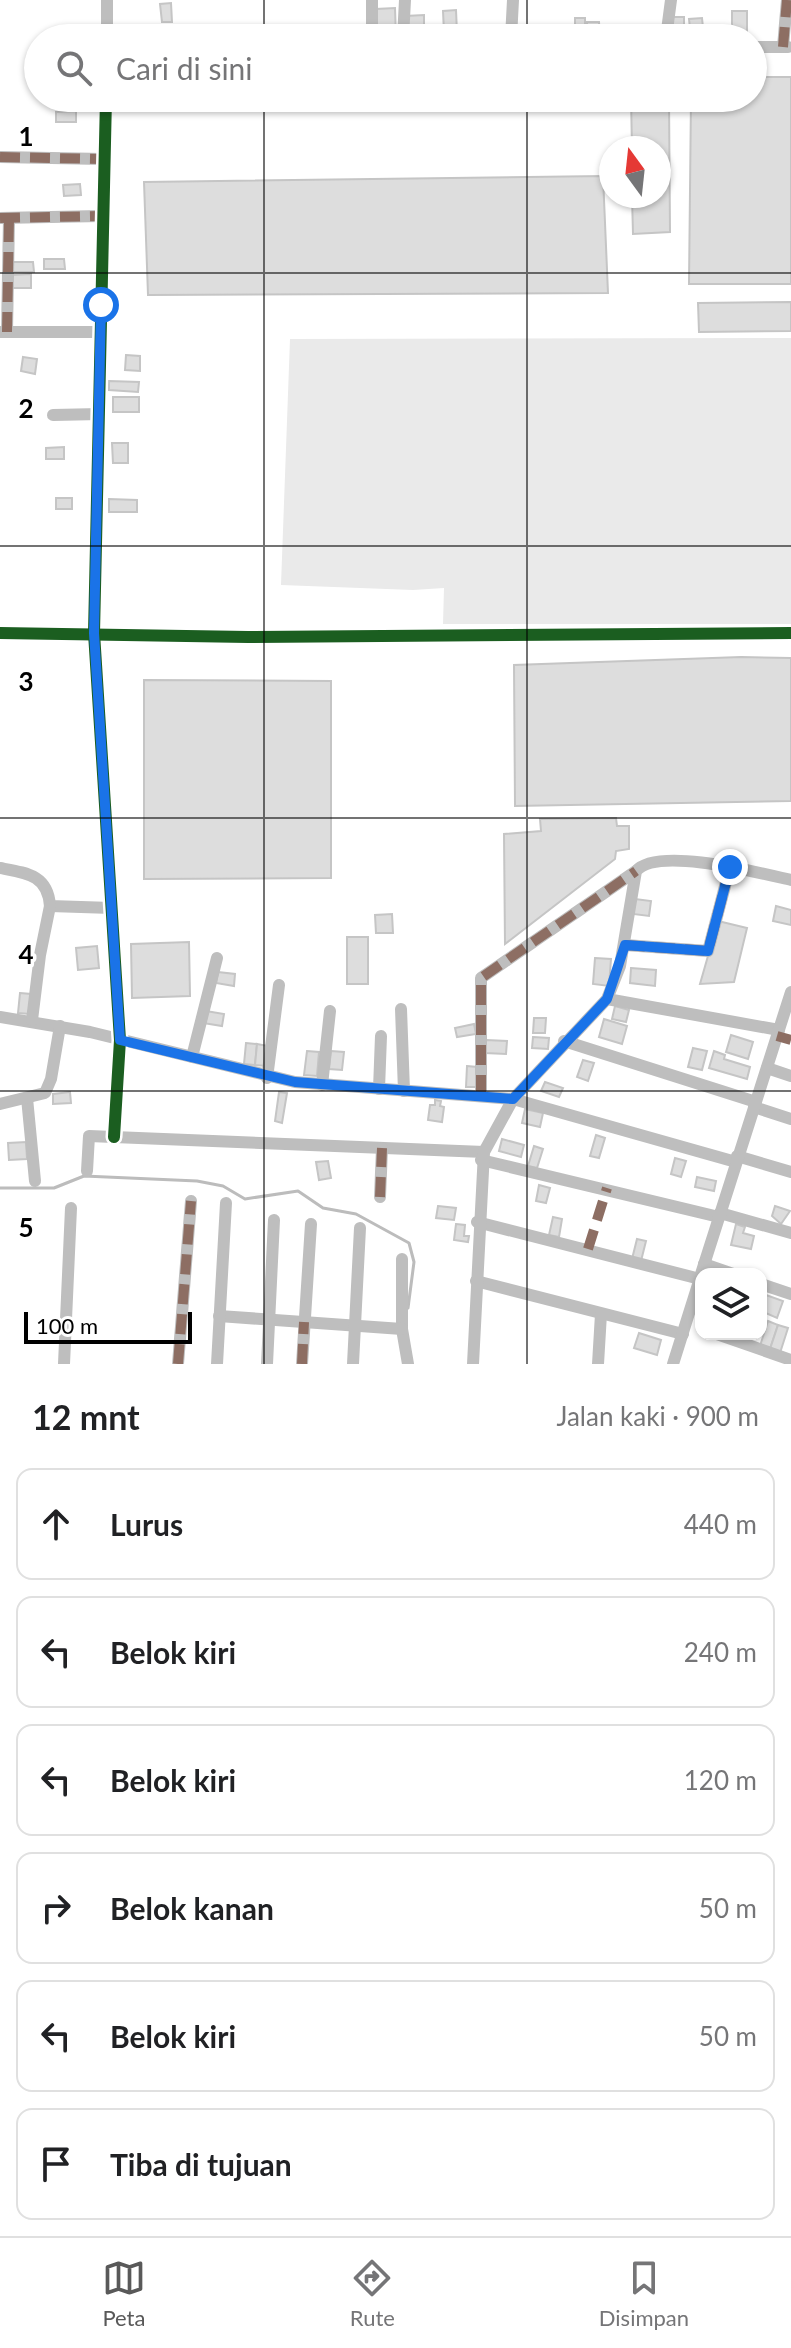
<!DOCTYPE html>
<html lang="id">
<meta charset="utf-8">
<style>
:root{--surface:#fff;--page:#f6f6f6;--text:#202124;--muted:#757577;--line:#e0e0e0;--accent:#595959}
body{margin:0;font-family:Lato,sans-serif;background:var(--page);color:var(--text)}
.controls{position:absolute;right:24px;bottom:24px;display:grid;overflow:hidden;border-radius:16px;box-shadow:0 2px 6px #0004}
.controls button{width:72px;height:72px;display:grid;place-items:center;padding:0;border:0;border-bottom:2px solid var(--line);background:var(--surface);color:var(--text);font:40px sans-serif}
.compass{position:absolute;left:599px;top:136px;width:72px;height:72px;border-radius:50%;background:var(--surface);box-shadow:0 2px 6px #0004;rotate:345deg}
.scale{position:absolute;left:24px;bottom:20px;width:168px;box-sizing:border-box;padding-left:8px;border:4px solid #000;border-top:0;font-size:22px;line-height:28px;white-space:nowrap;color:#000;-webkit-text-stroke:6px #fff;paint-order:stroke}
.stop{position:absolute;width:24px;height:24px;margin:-18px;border:6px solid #1a73e8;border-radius:50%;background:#fff}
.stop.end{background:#1a73e8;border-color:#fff;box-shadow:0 2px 8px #0008}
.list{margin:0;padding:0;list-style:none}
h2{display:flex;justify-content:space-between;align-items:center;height:104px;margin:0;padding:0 32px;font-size:34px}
h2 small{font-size:26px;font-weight:400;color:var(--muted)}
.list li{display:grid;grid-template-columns:52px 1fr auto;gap:24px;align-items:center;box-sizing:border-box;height:112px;margin:0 16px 16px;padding:0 16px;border:2px solid var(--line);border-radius:16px}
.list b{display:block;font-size:30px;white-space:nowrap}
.list em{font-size:26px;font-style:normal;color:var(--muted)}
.icon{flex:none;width:44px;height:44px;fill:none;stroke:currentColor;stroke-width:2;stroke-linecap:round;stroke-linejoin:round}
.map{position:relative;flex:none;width:791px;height:1364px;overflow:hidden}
.search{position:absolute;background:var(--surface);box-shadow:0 2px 6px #0004;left:24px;right:24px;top:24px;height:88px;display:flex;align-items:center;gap:20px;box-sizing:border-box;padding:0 28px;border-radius:44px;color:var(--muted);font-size:30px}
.sheet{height:872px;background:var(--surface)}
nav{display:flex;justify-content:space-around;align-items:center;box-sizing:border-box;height:112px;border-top:2px solid var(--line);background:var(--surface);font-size:22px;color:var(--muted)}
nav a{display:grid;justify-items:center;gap:4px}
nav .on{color:var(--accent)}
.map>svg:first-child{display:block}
</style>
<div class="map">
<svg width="791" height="1364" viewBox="0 0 791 1364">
<rect width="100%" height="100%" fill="#fff"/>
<path fill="#eaeaea" d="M791,338V624H443L444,588L413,590L281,585L290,339Z"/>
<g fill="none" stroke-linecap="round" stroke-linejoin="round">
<path stroke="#bcbcbc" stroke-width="3" d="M0,1188H54L84,1176L197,1181L223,1186L245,1199L298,1191L323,1208L356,1214L409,1243L414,1262L408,1308"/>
</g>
<g fill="#ddd" stroke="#c5c5c5" stroke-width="2">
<path d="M171,3L172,22H162L160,4Z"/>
<path d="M395,8L396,38H377L376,9Z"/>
<path d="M456,10L457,33H444L443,11Z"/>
<rect x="732" y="11" width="15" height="20"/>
<path d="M424,15V38H405V16Z"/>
<rect x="673" y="17" width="11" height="18"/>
<rect x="575" y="18" width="10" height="19"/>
<path d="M702,18L704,37L691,38L689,19Z"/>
<path d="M587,22H599L600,38H587Z"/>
<path d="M753,77H791V284H689L691,98H753Z"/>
<path d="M631,98H669L670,232L633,234L632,196H659V148H632Z"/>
<path d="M76,111V122H56V112Z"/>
<path d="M603,176L608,293L148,295L144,182Z"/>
<path d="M80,184L81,195L64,196L63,185Z"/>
<path d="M44,259H64L65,269H44Z"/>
<path d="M12,262H33L34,272H13Z"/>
<path d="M31,274V288H13L12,275Z"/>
<path d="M791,302V331L699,332L698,303Z"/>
<path d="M126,355L140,356V371L125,370Z"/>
<path d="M23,357L37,359L35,374L21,371Z"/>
<path d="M109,381L139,382L138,392L109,390Z"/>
<rect x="113" y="397" width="26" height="15"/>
<path d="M112,443H128V463H113Z"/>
<path d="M64,447V459H46V448Z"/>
<rect x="56" y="498" width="16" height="11"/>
<path d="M109,499L137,500V512H109Z"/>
<path d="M741,657L791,658V801L515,806L514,665Z"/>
<path d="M144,680L331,681V878L144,879Z"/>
<path d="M616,818L617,826H629V849L616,851L615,859L505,944L504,834L541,831L540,819Z"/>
<path d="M635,899L651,901L649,916L633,914Z"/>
<path d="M776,906L791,910V925L773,921Z"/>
<path d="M392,914L393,933H376L375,915Z"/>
<path d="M718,921L747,928L734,982L700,984Z"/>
<rect x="347" y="937" width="21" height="47"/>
<path d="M189,942L190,996L132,998L131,944Z"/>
<path d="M97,946L99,968L78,970L76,948Z"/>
<path d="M595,958L611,959L609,986L593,984Z"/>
<path d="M631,968L656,970L655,986L630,983Z"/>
<path d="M218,972L235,974L234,986L216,983Z"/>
<path d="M20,993L31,994L30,1014L18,1013Z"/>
<path d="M615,1006L629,1010L626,1022L612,1019Z"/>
<path d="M206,1011L224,1014L222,1026L203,1023Z"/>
<path d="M534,1018H546L545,1033H533Z"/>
<path d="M604,1019L627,1026L622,1044L599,1037Z"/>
<path d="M474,1024L476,1034L457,1037L455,1028Z"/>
<path d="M731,1035L753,1042L748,1059L726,1052Z"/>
<path d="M533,1037L549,1038L548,1049L532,1048Z"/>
<path d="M486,1040L507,1041L506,1054L485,1053Z"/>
<path d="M246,1043L257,1044L255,1065L244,1064Z"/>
<path d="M257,1044L268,1046L266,1066L255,1065Z"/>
<path d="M693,1048L707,1051L702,1070L688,1067Z"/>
<path d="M307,1051L319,1052L317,1076L304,1075Z"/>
<path d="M331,1051L344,1052L342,1070L329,1069Z"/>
<path d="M714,1051L725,1055L724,1059L750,1067L747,1079L709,1068Z"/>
<path d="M583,1060L594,1063L588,1081L577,1077Z"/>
<path d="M467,1066L477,1067V1087H466Z"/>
<path d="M545,1082L563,1088L559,1097L541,1091Z"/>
<path d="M70,1092L71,1103L53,1104V1094Z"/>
<path d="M279,1092L287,1093L282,1123L275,1121Z"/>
<path d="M435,1100L441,1101L440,1106L444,1107L442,1122L428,1120L430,1105H435Z"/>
<path d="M525,1109L543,1113L540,1127L522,1123Z"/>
<path d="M596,1135L605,1138L599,1158L590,1156Z"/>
<path d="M502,1139L524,1145L521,1157L499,1151Z"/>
<path d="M26,1142L27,1159L9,1160L8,1143Z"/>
<path d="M534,1146L543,1149L537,1168L528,1166Z"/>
<path d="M675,1158L686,1161L681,1177L671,1174Z"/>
<path d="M328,1161L331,1178L319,1180L316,1162Z"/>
<path d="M697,1177L716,1181L714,1191L695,1187Z"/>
<path d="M539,1185L550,1188L546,1203L536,1201Z"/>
<path d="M438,1206L456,1208L454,1220L436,1218Z"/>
<path d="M775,1206L790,1211L781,1224L772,1216Z"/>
<path d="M553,1217L562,1219L559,1237L549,1235Z"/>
<path d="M456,1224L465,1225L464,1236H469L468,1242L454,1240Z"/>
<path d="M736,1224L745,1227L743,1233L754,1236L751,1249L731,1245Z"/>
<path d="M637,1239L646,1241L641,1261L632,1259Z"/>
<path d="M766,1295L783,1301L777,1318L761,1311Z"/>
<path d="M768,1321L778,1325L770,1349L760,1346Z"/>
<path d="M778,1325L788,1328L780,1353L770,1349Z"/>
<path d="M639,1333L661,1340L657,1355L634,1348Z"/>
</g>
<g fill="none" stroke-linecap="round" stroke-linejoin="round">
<g stroke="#bebebe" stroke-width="12">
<path d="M107,0V38"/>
<path d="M372,38V0"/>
<path d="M403,38L405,0"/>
<path d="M511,38L513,0"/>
<path d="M666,38L671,0"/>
<path d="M753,47H788"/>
<path d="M783,47L787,0"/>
<path d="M106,98L94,633L120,1040L114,1137"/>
<path d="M0,157L103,159"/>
<path d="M0,218L101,216"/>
<path d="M1,332H102"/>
<path d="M7,332L9,218"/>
<path d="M53,415L100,414"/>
<path d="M0,633L248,637L791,633"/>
<path d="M0,868C27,873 48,875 50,906L112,908"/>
<path d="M625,945L708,951L730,867"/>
<path d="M607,999L779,1030"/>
<path d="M401,1009L404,1091"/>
<path d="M0,1017L90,1032L295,1082L513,1099L736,1162"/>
<path d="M32,1020L40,955L50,906"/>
<path d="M564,1041L756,1102"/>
<path d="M192,1057L217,958"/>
<path d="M767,1068L791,1076"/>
<path d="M267,1078L279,985"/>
<path d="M322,1085L330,1011"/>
<path d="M379,1089L381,1036"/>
<path d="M481,1095V978L636,871"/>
<path d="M27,1098L35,1181"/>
<path d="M0,1104L45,1093L51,1079L60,1026"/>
<path d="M754,1107L791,1119"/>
<path d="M737,1156L791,1172"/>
<path d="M481,1160L719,1217"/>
<path d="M87,1171L89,1136L484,1152"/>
<path d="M380,1197L382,1148"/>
<path d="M720,1213L791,1233"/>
<path d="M477,1222L700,1279"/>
<path d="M402,1259V1329L408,1364"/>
<path d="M704,1264L733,1274"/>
<path d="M701,1274L791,992"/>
<path d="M476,1281L683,1334"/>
<path d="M761,1284L791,1294"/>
<path d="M219,1316L402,1329"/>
<path d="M717,1334L791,1360"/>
<path d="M64,1364L71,1208"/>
<path d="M178,1364L191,1201"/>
<path d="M217,1364L226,1203"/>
<path d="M267,1364L274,1220"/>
<path d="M302,1364L311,1224"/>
<path d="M353,1364L360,1228"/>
<path d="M473,1364L484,1152L513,1099L607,999L620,966L636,871C657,846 760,873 791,880"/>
<path d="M598,1364L601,1314"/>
<path d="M673,1364L701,1275"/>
</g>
<g stroke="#8d6e63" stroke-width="10" stroke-dasharray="20 10" stroke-linecap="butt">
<path d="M783,47L787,0"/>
<path d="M0,157L103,159"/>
<path d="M0,218L101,216"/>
<path d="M7,332L9,218"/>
<path d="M625,945L708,951L730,867"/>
<path d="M777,1036L791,1040"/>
<path d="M481,1095V978L636,871"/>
<path d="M380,1197L382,1148"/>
<path d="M588,1249L607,1188"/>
<path d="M178,1364L191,1201"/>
<path d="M302,1364L304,1322"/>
</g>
<g stroke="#fff" stroke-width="17">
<g id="cycleway">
<path d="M106,98L94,633L120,1040L114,1137"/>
<path d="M0,633L248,637L791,633"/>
</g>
</g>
<use href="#cycleway" stroke="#1b5e20" stroke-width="12"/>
</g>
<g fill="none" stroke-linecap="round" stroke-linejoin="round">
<path stroke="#1a73e8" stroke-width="10" d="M101,305L94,633L120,1040L295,1082L513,1099L607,999L625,945L708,951L730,867"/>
</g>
<path fill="none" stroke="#000" stroke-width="2" stroke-opacity="0.55" d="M264,0V38M527,0V38M264,98V1364M527,98V1364M0,273H791M0,546H791M0,818H791M0,1091H791"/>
<g font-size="26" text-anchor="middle" font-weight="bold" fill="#000" stroke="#fff" stroke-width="7" stroke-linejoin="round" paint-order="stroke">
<text x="26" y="146">1</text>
<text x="26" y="418">2</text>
<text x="26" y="691">3</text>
<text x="26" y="964">4</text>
<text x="26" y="1237">5</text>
</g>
</svg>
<div class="controls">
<button><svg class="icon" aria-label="layers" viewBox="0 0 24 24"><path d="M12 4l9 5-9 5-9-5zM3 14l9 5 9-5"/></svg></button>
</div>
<svg class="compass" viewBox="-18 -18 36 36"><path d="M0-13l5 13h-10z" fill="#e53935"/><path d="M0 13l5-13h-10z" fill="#757577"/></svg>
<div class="scale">100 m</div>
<div class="stop" style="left:101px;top:305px"></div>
<div class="stop end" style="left:730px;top:867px"></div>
<div class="search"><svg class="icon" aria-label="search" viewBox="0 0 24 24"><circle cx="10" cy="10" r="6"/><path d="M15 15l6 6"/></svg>Cari di sini</div>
</div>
<section class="sheet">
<h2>12 mnt<small>Jalan kaki · 900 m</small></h2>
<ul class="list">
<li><svg class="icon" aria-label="ahead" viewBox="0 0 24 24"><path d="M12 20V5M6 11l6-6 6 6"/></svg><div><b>Lurus</b></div><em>440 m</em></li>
<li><svg class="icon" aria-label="left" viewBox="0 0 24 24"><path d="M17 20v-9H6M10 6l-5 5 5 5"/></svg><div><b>Belok kiri</b></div><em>240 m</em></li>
<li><svg class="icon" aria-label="left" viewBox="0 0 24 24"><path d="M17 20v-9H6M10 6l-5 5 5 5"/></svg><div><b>Belok kiri</b></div><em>120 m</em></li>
<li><svg class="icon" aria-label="right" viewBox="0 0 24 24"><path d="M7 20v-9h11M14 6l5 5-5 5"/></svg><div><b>Belok kanan</b></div><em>50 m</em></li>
<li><svg class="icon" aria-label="left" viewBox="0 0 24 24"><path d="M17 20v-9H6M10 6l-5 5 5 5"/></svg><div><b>Belok kiri</b></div><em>50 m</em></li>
<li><svg class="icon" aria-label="arrive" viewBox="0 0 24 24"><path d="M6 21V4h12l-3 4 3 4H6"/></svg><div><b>Tiba di tujuan</b></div></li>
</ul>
</section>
<nav>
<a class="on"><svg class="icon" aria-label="map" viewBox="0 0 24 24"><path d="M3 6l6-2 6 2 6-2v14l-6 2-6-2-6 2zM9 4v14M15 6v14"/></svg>Peta</a>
<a><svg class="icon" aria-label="directions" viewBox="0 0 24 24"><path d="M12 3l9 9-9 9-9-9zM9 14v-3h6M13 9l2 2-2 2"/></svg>Rute</a>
<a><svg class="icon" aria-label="saved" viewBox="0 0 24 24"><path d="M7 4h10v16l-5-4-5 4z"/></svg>Disimpan</a>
</nav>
